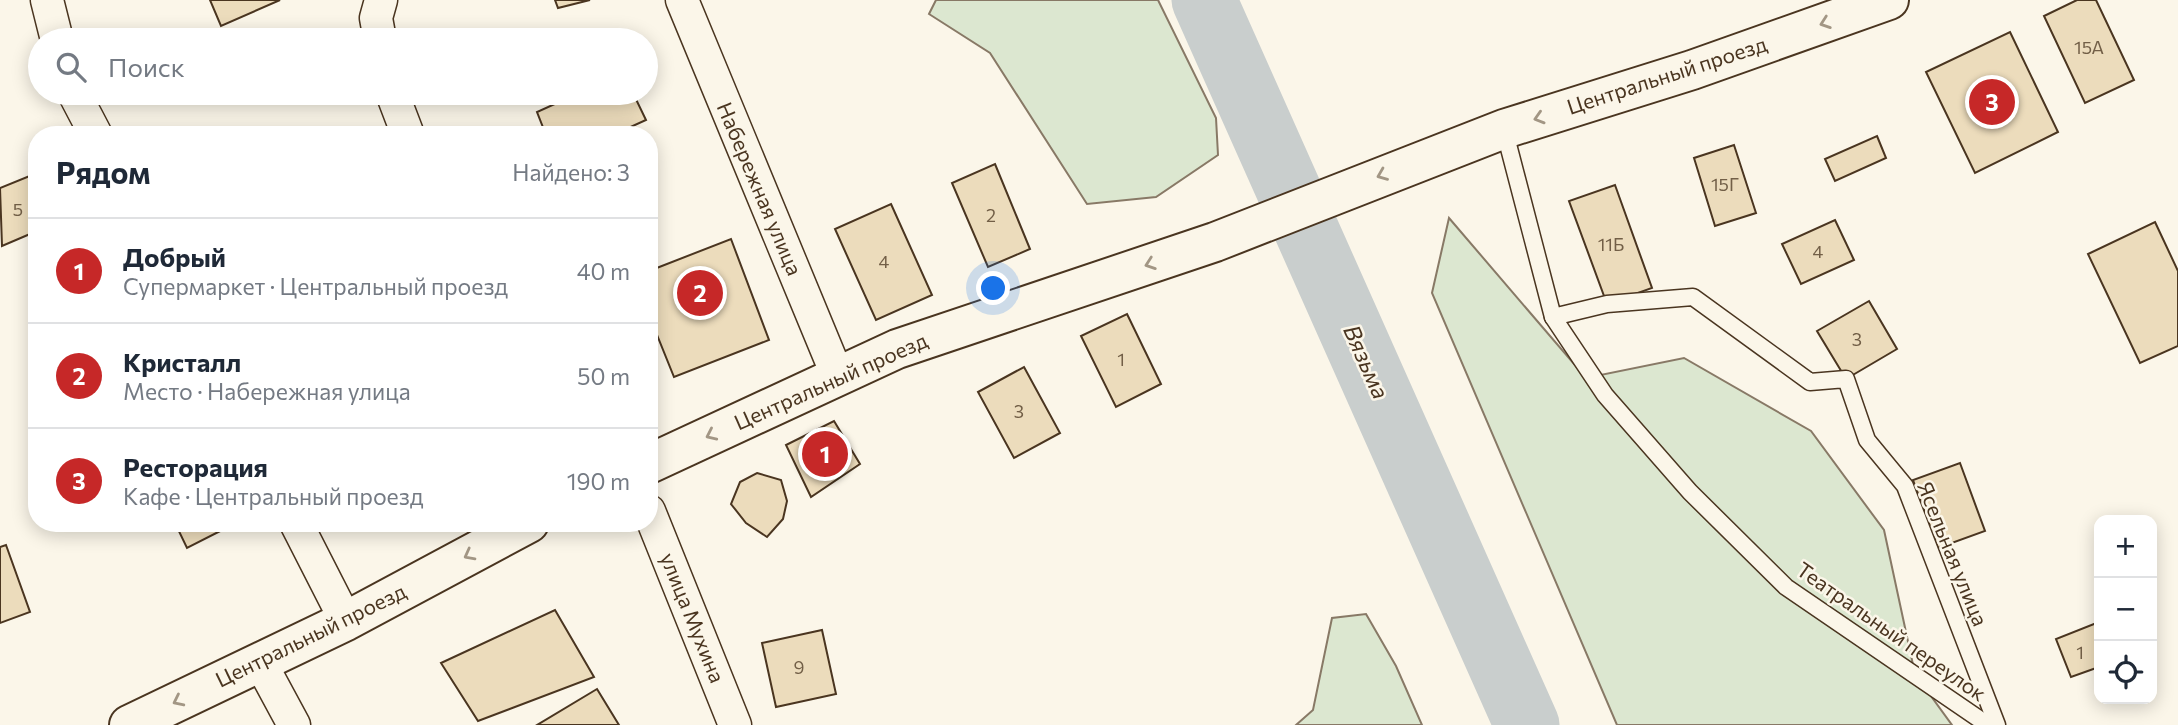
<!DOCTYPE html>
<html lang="ru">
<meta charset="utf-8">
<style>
:root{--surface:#fff;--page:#f6f6f7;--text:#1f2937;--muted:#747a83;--line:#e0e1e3;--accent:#c62828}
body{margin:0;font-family:Commissioner,sans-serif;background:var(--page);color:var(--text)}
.controls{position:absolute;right:21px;bottom:21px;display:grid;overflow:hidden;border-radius:14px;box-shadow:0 4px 18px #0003}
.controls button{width:63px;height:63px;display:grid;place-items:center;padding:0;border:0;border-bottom:2px solid var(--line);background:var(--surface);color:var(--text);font:35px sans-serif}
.you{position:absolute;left:994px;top:289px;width:24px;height:24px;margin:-18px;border:5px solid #fff;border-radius:50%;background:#1a73e8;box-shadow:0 0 0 10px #1a73e833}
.badge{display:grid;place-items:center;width:46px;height:46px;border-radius:50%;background:var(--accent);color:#fff;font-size:23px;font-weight:700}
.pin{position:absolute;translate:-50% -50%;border:4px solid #fff;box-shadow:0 2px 7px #0006}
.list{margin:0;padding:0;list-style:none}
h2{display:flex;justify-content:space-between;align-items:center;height:91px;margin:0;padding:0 28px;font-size:30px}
h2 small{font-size:23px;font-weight:400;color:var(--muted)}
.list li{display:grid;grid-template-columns:46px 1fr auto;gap:21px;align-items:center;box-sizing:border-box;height:105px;padding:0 28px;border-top:2px solid var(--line)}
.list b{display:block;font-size:26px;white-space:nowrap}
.list p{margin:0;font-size:23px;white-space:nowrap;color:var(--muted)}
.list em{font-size:23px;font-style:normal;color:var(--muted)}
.icon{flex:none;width:38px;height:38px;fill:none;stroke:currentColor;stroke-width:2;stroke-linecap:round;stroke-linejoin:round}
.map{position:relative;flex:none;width:2178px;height:725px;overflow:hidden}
.search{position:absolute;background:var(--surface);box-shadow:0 4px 18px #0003;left:28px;top:28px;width:630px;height:77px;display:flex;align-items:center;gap:18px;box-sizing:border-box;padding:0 24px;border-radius:38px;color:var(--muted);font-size:26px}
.panel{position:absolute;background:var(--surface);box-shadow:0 4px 18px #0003;left:28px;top:126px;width:630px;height:406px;border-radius:28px}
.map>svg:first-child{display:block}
</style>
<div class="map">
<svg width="2178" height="725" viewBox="0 0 2178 725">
<rect width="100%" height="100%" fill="#fbf6e9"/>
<g fill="#dce7d0" stroke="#887966" stroke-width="2">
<path d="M936,0H1158L1216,118L1218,155L1156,197L1087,204L990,53L929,14Z"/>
<path d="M1449,218L1586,378L1684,358L1811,431L1884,530L1915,674L1952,725H1617L1432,293Z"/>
<path d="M1366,614L1396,666L1422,725H1296L1313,710L1332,618Z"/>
</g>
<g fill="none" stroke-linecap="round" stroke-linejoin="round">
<path stroke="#c9cecd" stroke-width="65" d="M1204,0L1527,725"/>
</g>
<g fill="#ecdcbc" stroke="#4a3520" stroke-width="2">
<path d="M210,0H280L221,26Z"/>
<path d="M555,0H590L558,8Z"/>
<path d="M2077,0H2096L2134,80L2085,103L2044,16Z"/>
<path d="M2010,32L2058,132L1975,173L1926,72Z"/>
<path d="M579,93H633L646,120L613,135H546L537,112Z"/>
<path d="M1877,136L1886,158L1835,181L1825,159Z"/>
<path d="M1734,145L1756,213L1715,226L1694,158Z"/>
<path d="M995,164L1030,249L988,267L952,183Z"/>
<path d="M37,173V231L2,246L0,188Z"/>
<path d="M1615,185L1652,288L1607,304L1569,201Z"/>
<path d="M891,204L932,295L876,320L835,229Z"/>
<path d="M1835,220L1854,260L1801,284L1782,244Z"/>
<path d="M2155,222L2178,271V346L2140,363L2088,254Z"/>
<path d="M731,239L769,340L674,377L649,315V271Z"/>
<path d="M1869,301L1897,349L1846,379L1817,331Z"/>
<path d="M1127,314L1161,384L1116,407L1081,336Z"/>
<path d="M1024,367L1060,433L1014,458L978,392Z"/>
<path d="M834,421L860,464L811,497L786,445Z"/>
<path d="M1960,463L1985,531L1938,548L1913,480Z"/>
<path d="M757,473L781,480L787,501L783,519L767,537L746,523L731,504L740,482Z"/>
<path d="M175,523H236L187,548Z"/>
<path d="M6,545L30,612L0,623V547Z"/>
<path d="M555,610L594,677L478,721L441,663Z"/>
<path d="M2099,622V667L2071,677L2056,639Z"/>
<path d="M822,630L836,694L776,707L762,643Z"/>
<path d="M597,689L619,725H537Z"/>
</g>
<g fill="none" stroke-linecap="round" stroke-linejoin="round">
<g stroke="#4a3520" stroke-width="19">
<g id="service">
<path d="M1504,129L1553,317L1607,304L1693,297L1810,382L1846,379L1867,440L1905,486L1997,725"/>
<path d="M1553,317L1605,395L1690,492L1786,587L1988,725"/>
</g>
</g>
<g stroke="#4a3520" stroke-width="35">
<g id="minor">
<path d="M47,0L57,40"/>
<path d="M682,0L838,377"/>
<path d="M380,40L376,18L381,0"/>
<path d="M74,93L96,135"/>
<path d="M392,93L408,135"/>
<path d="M649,511L735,725"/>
<path d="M296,523L346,621"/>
<path d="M260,662L294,725"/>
</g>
</g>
<g stroke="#4a3520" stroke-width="42">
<g id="tertiary">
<path d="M649,464L897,349L1215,242L1504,129L1692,70L1889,0"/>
<path d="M129,725L346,621L529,523"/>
</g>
</g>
<use href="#service" stroke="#fbf6e9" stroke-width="16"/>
<use href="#minor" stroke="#fbf6e9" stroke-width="32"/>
<use href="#tertiary" stroke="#fbf6e9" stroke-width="38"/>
</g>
<defs><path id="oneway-chevron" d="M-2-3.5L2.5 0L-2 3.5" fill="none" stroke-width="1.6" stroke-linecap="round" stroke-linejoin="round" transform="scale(1.75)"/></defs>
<g stroke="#a29684">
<use href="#oneway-chevron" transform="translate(1825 23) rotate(161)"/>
<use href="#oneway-chevron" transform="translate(1539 118) rotate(163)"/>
<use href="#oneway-chevron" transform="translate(1382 175) rotate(158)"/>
<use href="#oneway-chevron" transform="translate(1150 264) rotate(161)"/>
<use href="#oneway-chevron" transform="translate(711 435) rotate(155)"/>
<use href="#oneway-chevron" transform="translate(469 555) rotate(152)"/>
<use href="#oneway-chevron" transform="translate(178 701) rotate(154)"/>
</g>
<g text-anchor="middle" stroke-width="5" stroke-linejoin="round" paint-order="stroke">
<g font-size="18" fill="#725f47">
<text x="2089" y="54">15А</text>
<text x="1725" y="191">15Г</text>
<text x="18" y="216">5</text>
<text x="991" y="222">2</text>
<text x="1611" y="251">11Б</text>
<text x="1818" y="258">4</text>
<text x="884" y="268">4</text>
<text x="1857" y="346">3</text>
<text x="1121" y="366">1</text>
<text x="1019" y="418">3</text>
<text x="2080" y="659">1</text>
<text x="799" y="674">9</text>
</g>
<g font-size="21" fill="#4a3520" stroke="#fbf6e9">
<text transform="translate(1667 76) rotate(-18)" y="7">Центральный проезд</text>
<text transform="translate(759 189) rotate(67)" y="7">Набережная улица</text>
<text transform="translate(831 382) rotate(-24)" y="7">Центральный проезд</text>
<text transform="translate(1952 554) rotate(68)" y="7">Ясельная улица</text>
<text transform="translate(692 618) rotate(68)" y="7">улица Мухина</text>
<text transform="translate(1891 632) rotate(35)" y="7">Театральный переулок</text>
<text transform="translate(311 636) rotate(-26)" y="7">Центральный проезд</text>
</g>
<g font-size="23" font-style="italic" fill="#4a3520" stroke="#fbf6e9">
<text transform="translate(1366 362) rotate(66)" y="8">Вязьма</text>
</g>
</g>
</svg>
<div class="controls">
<button>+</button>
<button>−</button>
<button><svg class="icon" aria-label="locate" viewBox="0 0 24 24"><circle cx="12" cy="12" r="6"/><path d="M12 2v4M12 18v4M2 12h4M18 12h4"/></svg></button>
</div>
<div class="you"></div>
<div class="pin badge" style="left:825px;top:454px">1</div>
<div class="pin badge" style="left:700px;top:293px">2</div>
<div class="pin badge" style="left:1992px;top:102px">3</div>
<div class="search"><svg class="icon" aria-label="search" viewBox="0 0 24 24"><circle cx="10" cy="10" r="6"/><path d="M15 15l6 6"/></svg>Поиск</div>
<section class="panel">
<h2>Рядом<small>Найдено: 3</small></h2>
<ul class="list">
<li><span class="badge">1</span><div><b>Добрый</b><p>Супермаркет · Центральный проезд</p></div><em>40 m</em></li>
<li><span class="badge">2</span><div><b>Кристалл</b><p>Место · Набережная улица</p></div><em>50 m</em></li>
<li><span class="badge">3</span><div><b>Ресторация</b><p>Кафе · Центральный проезд</p></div><em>190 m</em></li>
</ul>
</section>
</div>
